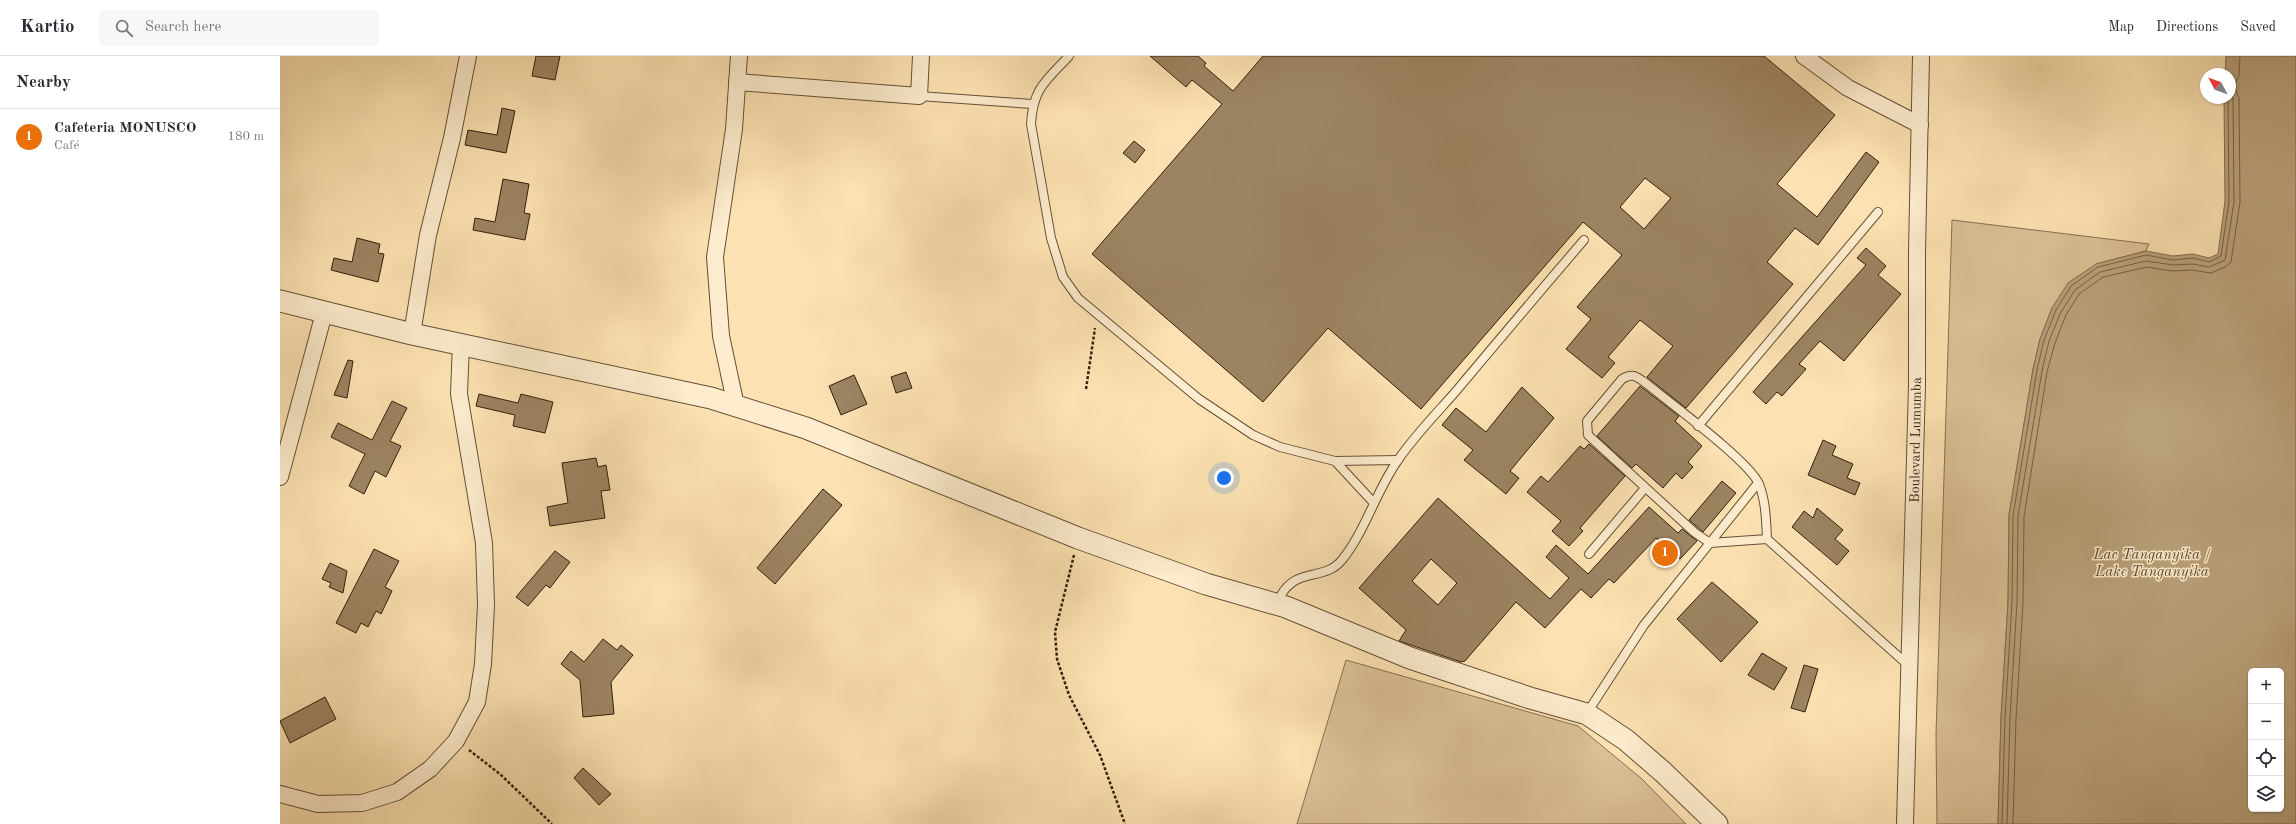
<!DOCTYPE html>
<meta charset="utf-8">
<style>
:root{--surface:#fff;--page:#f7f7f7;--text:#2b2b33;--muted:#7c7c81;--line:#e1e1e2;--accent:#db2777}
body{margin:0;font-family:"Old Standard TT",serif;background:var(--page);color:var(--text)}
.controls{position:absolute;right:12px;bottom:12px;display:grid;overflow:hidden;border-radius:6px;box-shadow:0 1px 3px #0004}
.controls button{width:36px;height:36px;display:grid;place-items:center;padding:0;border:0;border-bottom:1px solid var(--line);background:var(--surface);color:var(--text);font:20px sans-serif}
.compass{position:absolute;left:1920px;top:12px;width:36px;height:36px;border-radius:50%;background:var(--surface);box-shadow:0 1px 3px #0004;rotate:311deg}
.you{position:absolute;left:944px;top:422px;width:14px;height:14px;margin:-10px;border:3px solid #fff;border-radius:50%;background:#1a73e8;box-shadow:0 0 0 6px #1a73e833}
.badge{display:grid;place-items:center;width:26px;height:26px;border-radius:50%;background:var(--accent);color:#fff;font-size:13px;font-weight:700}
.pin{position:absolute;translate:-50% -50%;border:2px solid #fff;box-shadow:0 1px 4px #0006}
.list{margin:0;padding:0;list-style:none}
h2{display:flex;justify-content:space-between;align-items:center;height:52px;margin:0;padding:0 16px;font-size:17px}
h2 small{font-size:13px;font-weight:400;color:var(--muted)}
.list li{display:grid;grid-template-columns:26px 1fr auto;gap:12px;align-items:center;box-sizing:border-box;height:56px;padding:0 16px;border-top:1px solid var(--line)}
.list b{display:block;font-size:15px;white-space:nowrap}
.list p{margin:0;font-size:13px;white-space:nowrap;color:var(--muted)}
.list em{font-size:13px;font-style:normal;color:var(--muted)}
.icon{flex:none;width:22px;height:22px;fill:none;stroke:currentColor;stroke-width:2;stroke-linecap:round;stroke-linejoin:round}
.map{position:relative;flex:none;width:2016px;height:768px;overflow:hidden}
header{display:flex;align-items:center;gap:24px;box-sizing:border-box;height:56px;padding:0 20px;background:var(--surface);border-bottom:1px solid var(--line)}
header strong{font-size:19px}
nav{display:flex;gap:22px;margin-inline-start:auto;font-size:14px}
.search{width:280px;height:36px;background:var(--page);display:flex;align-items:center;gap:10px;box-sizing:border-box;padding:0 14px;border-radius:6px;color:var(--muted);font-size:15px}
main{display:flex}
aside{flex:1;background:var(--surface)}
.map>svg:first-child{display:block}
</style>
<header>
<strong>Kartio</strong>
<div class="search"><svg class="icon" aria-label="search" viewBox="0 0 24 24"><circle cx="10" cy="10" r="6"/><path d="M15 15l6 6"/></svg>Search here</div>
<nav><a>Map</a><a>Directions</a><a>Saved</a></nav>
</header>
<main>
<aside>
<h2>Nearby<small></small></h2>
<ul class="list">
<li><span class="badge" style="background:#e8710a">1</span><div><b>Cafeteria MONUSCO</b><p>Café</p></div><em>180 m</em></li>
</ul>
</aside>
<div class="map">
<svg width="2016" height="768" viewBox="0 0 2016 768">
<rect width="100%" height="100%" fill="#fce2b2"/>
<filter id="stains"><feTurbulence type="fractalNoise" baseFrequency=".005" numOctaves="4"/><feColorMatrix values="0 0 0 0 .2 0 0 0 0 .09 0 0 0 0 .02 0 0 0 .5 -.17"/></filter>
<radialGradient id="worn" r=".72"><stop offset=".6" stop-color="#630" stop-opacity="0"/><stop offset="1" stop-color="#630" stop-opacity=".3"/></radialGradient>
<g fill="#dac196" stroke="#867050">
<path d="M1672,164L1869,188L1866,195L1816,208L1772,252L1760,283L1753,313L1729,459L1728,546L1721,662L1718,768H1657L1656,678Z"/>
<path d="M1066,604L1298,670L1362,723L1406,768H1017Z"/>
</g>
<path fill="#b8a079" stroke="#836c4d" fill-rule="evenodd" d="M1946,0H2016V768H1718L1721,662L1728,546L1729,459L1753,313L1760,283L1772,252L1788,227L1816,208L1866,195L1893,200L1913,198L1929,202L1938,198L1945,145L1944,42H1950V18H1945ZM1971,615H2001V753H1971Z"/>
<g fill="none" stroke-linecap="round" stroke-linejoin="round">
<g stroke="#766042" stroke-width="1">
<path d="M1722,768L1725,662L1732,546L1733,460L1757,314L1764,284L1776,254L1791,230L1818,211L1866,199L1893,204L1913,202L1929,206L1941,200L1949,145L1948,42"/>
<path d="M1727,768L1730,662L1737,546L1738,460L1762,315L1769,285L1781,256L1795,234L1820,216L1866,205L1893,209L1913,208L1929,211L1945,204L1954,146L1953,43L1950,36"/>
<path d="M1733,768L1736,663L1743,547L1744,461L1767,316L1775,287L1786,259L1799,238L1823,221L1867,211L1891,215L1912,214L1931,217L1945,211L1951,206L1960,146L1959,42L1954,30L1959,20L1960,0"/>
</g>
</g>
<g fill="#9c8462" stroke="#331f0b" fill-rule="evenodd">
<path d="M256,0H280L275,24L252,20Z"/>
<path d="M870,0H918L926,7L924,10L953,35L983,0H1484L1555,59L1497,128L1537,161L1586,96L1599,106L1538,189L1515,172L1487,206L1513,228L1406,352L1367,321L1393,290L1360,264L1328,301L1335,307L1322,322L1286,293L1311,263L1297,251L1342,199L1303,166L1141,353L1048,272L983,346L812,198L942,48L912,24L906,31ZM1365,122L1391,142L1364,173L1340,151Z"/>
<path d="M222,52L235,55L226,97L185,89L188,74L217,79Z"/>
<path d="M854,85L865,94L855,107L843,97Z"/>
<path d="M223,123L249,128L244,157L250,158L245,184L193,174L195,162L215,166Z"/>
<path d="M77,182L100,188L98,197L104,198L98,226L51,214L54,202L72,206Z"/>
<path d="M1586,192L1606,210L1598,219L1621,238L1564,305L1540,285L1519,308L1526,313L1502,340L1497,336L1486,348L1473,336L1586,209L1577,202Z"/>
<path d="M68,304L73,305L67,342L54,339Z"/>
<path d="M626,316L632,332L616,337L611,321Z"/>
<path d="M574,319L587,348L561,359L549,330Z"/>
<path d="M1360,330L1399,360L1395,365L1422,390L1408,406L1413,411L1402,423L1396,417L1383,432L1356,408L1352,412L1317,380Z"/>
<path d="M1242,331L1274,362L1230,415L1239,422L1226,438L1184,404L1193,394L1162,369L1176,352L1206,376Z"/>
<path d="M199,338L238,347L241,338L273,346L265,377L233,370L235,359L196,350Z"/>
<path d="M112,345L127,352L110,385L121,390L106,421L95,415L84,438L69,430L85,398L51,381L58,367L92,384Z"/>
<path d="M1543,384L1556,390L1552,399L1573,408L1567,422L1580,427L1575,439L1528,419Z"/>
<path d="M1309,388L1345,420L1300,472L1303,475L1289,490L1272,475L1281,465L1247,436L1261,420L1268,426L1300,390L1304,393Z"/>
<path d="M316,402L318,411L326,409L330,434L321,435L325,462L270,470L267,451L288,447L282,407Z"/>
<path d="M1442,425L1456,437L1423,476L1409,464Z"/>
<path d="M543,433L562,449L495,528L477,512Z"/>
<path d="M1158,442L1270,543L1289,522L1266,501L1276,489L1308,518L1369,451L1398,477L1402,473L1417,485L1400,503L1376,482L1334,527L1329,523L1311,542L1301,533L1265,572L1236,546L1185,605L1181,606L1119,585L1126,574L1079,532ZM1151,503L1177,527L1158,549L1132,525Z"/>
<path d="M1537,452L1563,474L1555,483L1569,495L1557,509L1512,471L1524,455L1533,462Z"/>
<path d="M94,493L119,505L105,531L112,535L101,558L96,555L88,571L81,567L76,577L56,567Z"/>
<path d="M275,495L290,506L270,532L266,529L248,550L236,541Z"/>
<path d="M50,507L67,515L63,537L49,531L51,527L42,523Z"/>
<path d="M1432,526L1478,566L1441,606L1397,563Z"/>
<path d="M323,583L337,594L341,589L353,599L331,626L334,658L303,661L300,624L281,608L291,595L304,606Z"/>
<path d="M1482,597L1507,612L1494,634L1468,619Z"/>
<path d="M1524,609L1538,613L1525,656L1511,652Z"/>
<path d="M45,641L56,663L10,687L0,665Z"/>
<path d="M303,712L331,738L319,749L294,722Z"/>
</g>
<g fill="none" stroke-linecap="round" stroke-linejoin="round">
<g stroke="#655035" stroke-width="10">
<g id="service">
<path d="M789,0C766,25 753,32 751,68L771,182L783,221L798,242L919,343L973,379L1000,391L1055,405L1118,404"/>
<path d="M639,40L752,48"/>
<path d="M1418,370L1598,156"/>
<path d="M1055,405L1093,446"/>
<path d="M1487,483C1486,464 1486,446 1479,428C1469,405 1390,347 1367,328C1357,321 1353,316 1342,323L1307,365L1308,379L1414,476L1430,487L1487,483L1628,609"/>
<path d="M1309,498L1365,432"/>
<path d="M1004,547L1000,541C1016,510 1044,526 1062,504C1086,474 1096,435 1118,404C1135,379 1157,357 1177,334C1219,284 1261,234 1304,184"/>
<path d="M1307,657L1364,569L1478,427"/>
</g>
</g>
<g stroke="#655035" stroke-width="18">
<g id="minor">
<path d="M1524,0L1568,32L1640,69"/>
<path d="M457,26L639,40L641,0"/>
<path d="M132,278L148,179L172,82L188,0"/>
<path d="M456,350L441,280L435,201L454,73L459,0"/>
<path d="M0,421L44,257"/>
<path d="M0,738L38,748L82,747L117,736L150,713L176,685L197,646L203,608L206,549L204,487L179,338L181,287"/>
<path d="M1625,768L1637,329V196L1641,0"/>
</g>
</g>
<g stroke="#655035" stroke-width="23">
<path id="tertiary" d="M0,245L132,278L431,342L526,372L798,482L926,528L1006,551L1130,602L1250,642L1307,658L1346,684L1383,716L1437,768"/>
</g>
<g stroke="#331f0b" stroke-width="2.5" stroke-dasharray="3 2" stroke-linecap="butt">
<path d="M806,333L815,272"/>
<path d="M794,499L775,576L777,603L789,639L820,699L845,768"/>
<path d="M189,694L220,718L272,768"/>
</g>
<use href="#service" stroke="#fdeccd" stroke-width="8"/>
<use href="#minor" stroke="#fdeccd" stroke-width="16"/>
<use href="#tertiary" stroke="#fdeccd" stroke-width="21"/>
</g>
<g text-anchor="middle" stroke-width="3" stroke-linejoin="round" paint-order="stroke">
<g font-size="14" fill="#331f0b" stroke="#fdeccd">
<text transform="translate(1635 384) rotate(-89)" y="5">Boulevard Lumumba</text>
</g>
<g font-size="15" font-style="italic" fill="#624c32" stroke="#fdeccd">
<text x="1872" y="503">Lac Tanganyika /<tspan x="1872" dy="17">Lake Tanganyika</tspan></text>
</g>
</g>
<rect width="100%" height="100%" filter="url(#stains)"/>
<rect width="100%" height="100%" fill="url(#worn)"/>
</svg>
<div class="controls">
<button>+</button>
<button>−</button>
<button><svg class="icon" aria-label="locate" viewBox="0 0 24 24"><circle cx="12" cy="12" r="6"/><path d="M12 2v4M12 18v4M2 12h4M18 12h4"/></svg></button>
<button><svg class="icon" aria-label="layers" viewBox="0 0 24 24"><path d="M12 4l9 5-9 5-9-5zM3 14l9 5 9-5"/></svg></button>
</div>
<svg class="compass" viewBox="-18 -18 36 36"><path d="M0-13l5 13h-10z" fill="#e53935"/><path d="M0 13l5-13h-10z" fill="#7c7c81"/></svg>
<div class="you"></div>
<div class="pin badge" style="left:1385px;top:497px;background:#e8710a">1</div>
</div>
</main>
